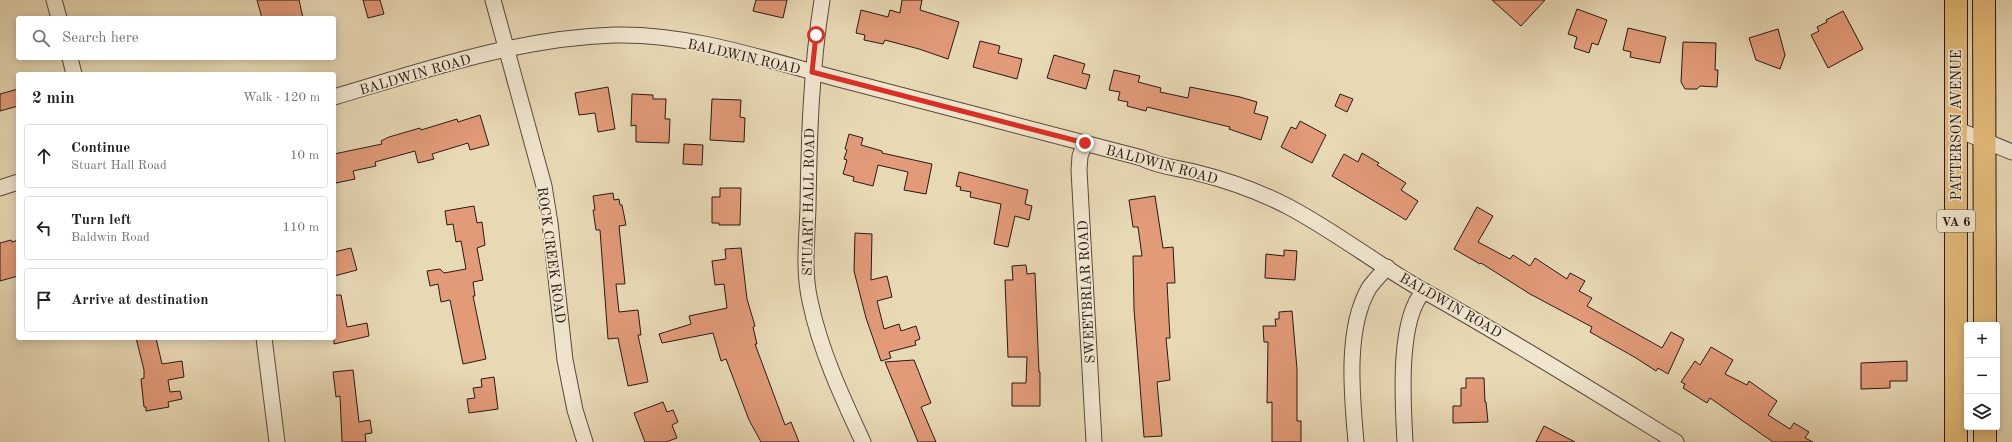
<!DOCTYPE html>
<meta charset="utf-8">
<style>
:root{--surface:#fff;--page:#f6f6f6;--text:#202124;--muted:#757577;--line:#e0e0e0}
body{margin:0;font-family:"Old Standard TT",serif;background:var(--page);color:var(--text)}
.controls{position:absolute;right:12px;bottom:12px;display:grid;overflow:hidden;border-radius:4px;box-shadow:0 2px 10px #0003}
.controls button{width:36px;height:36px;display:grid;place-items:center;padding:0;border:0;border-bottom:1px solid var(--line);background:var(--surface);color:var(--text);font:20px sans-serif}
.stop{position:absolute;width:12px;height:12px;margin:-9px;border:3px solid #d93025;border-radius:50%;background:#fff}
.stop.end{background:#d93025;border-color:#fff;box-shadow:0 1px 4px #0008}
.list{margin:0;padding:0;list-style:none}
h2{display:flex;justify-content:space-between;align-items:center;height:52px;margin:0;padding:0 16px;font-size:17px}
h2 small{font-size:13px;font-weight:400;color:var(--muted)}
.list li{display:grid;grid-template-columns:26px 1fr auto;gap:12px;align-items:center;box-sizing:border-box;height:64px;margin:0 8px 8px;padding:0 8px;border:1px solid var(--line);border-radius:4px}
.list b{display:block;font-size:15px;white-space:nowrap}
.list p{margin:0;font-size:13px;white-space:nowrap;color:var(--muted)}
.list em{font-size:13px;font-style:normal;color:var(--muted)}
.icon{flex:none;width:22px;height:22px;fill:none;stroke:currentColor;stroke-width:2;stroke-linecap:round;stroke-linejoin:round}
.map{position:relative;flex:none;width:2012px;height:442px;overflow:hidden}
.search{position:absolute;background:var(--surface);box-shadow:0 2px 10px #0003;left:16px;top:16px;width:320px;height:44px;display:flex;align-items:center;gap:10px;box-sizing:border-box;padding:0 14px;border-radius:4px;color:var(--muted);font-size:15px}
.panel{position:absolute;background:var(--surface);box-shadow:0 2px 10px #0003;left:16px;top:72px;width:320px;height:268px;border-radius:4px}
.map>svg:first-child{display:block}
</style>
<div class="map">
<svg width="2012" height="442" viewBox="0 0 2012 442">
<rect width="100%" height="100%" fill="#e8d9b5"/>
<filter id="stains"><feTurbulence type="fractalNoise" baseFrequency=".005" numOctaves="4"/><feColorMatrix values="0 0 0 0 .2 0 0 0 0 .09 0 0 0 0 .02 0 0 0 .5 -.17"/></filter>
<radialGradient id="worn" r=".72"><stop offset=".6" stop-color="#630" stop-opacity="0"/><stop offset="1" stop-color="#630" stop-opacity=".3"/></radialGradient>
<g fill="#e29a79" stroke="#291914">
<path d="M257,0H299L303,18H262Z"/>
<path d="M363,0H380L384,14L368,18Z"/>
<path d="M756,0H787L783,18L753,11Z"/>
<path d="M902,0H922L920,10L959,22L948,59L919,49L885,40L883,44L864,40L865,35L856,33L861,10L888,17L890,10L900,13Z"/>
<path d="M1492,0H1545L1521,26Z"/>
<path d="M1577,9L1607,20L1598,45L1592,43L1589,53L1574,48L1577,37L1568,34Z"/>
<path d="M1843,11L1863,49L1828,68L1811,35L1819,31L1817,27L1827,22L1826,20Z"/>
<path d="M1628,28L1666,37L1660,63L1630,57L1631,52L1623,50Z"/>
<path d="M1778,29L1785,55L1780,69L1756,60L1749,38Z"/>
<path d="M980,41L1000,46L998,53L1022,59L1017,79L973,67Z"/>
<path d="M1683,42L1716,43L1715,70H1718L1717,87L1700,86L1697,89H1685L1681,82Z"/>
<path d="M1054,55L1085,64L1082,73L1090,75L1086,89L1047,78Z"/>
<path d="M1114,70L1140,76L1138,82L1161,88L1160,92L1188,98L1190,87L1240,97L1257,102L1254,113L1268,117L1261,140L1229,129L1230,127L1147,107L1146,111L1127,106L1128,102L1118,100L1120,92L1109,90Z"/>
<path d="M608,87L615,129L598,132L595,113L579,115L575,93Z"/>
<path d="M18,89V106L0,111V94Z"/>
<path d="M632,94L653,95V99H666L665,119H670L669,143L636,142V125L631,126Z"/>
<path d="M1340,94L1353,99L1347,112L1335,106Z"/>
<path d="M712,99L741,100L740,117L745,118L744,142L710,140Z"/>
<path d="M480,115L489,145L470,150L468,143L432,154L434,159L418,163L415,151L375,162L376,166L353,171L355,179L336,183L334,173V154L382,144L381,141L389,137L420,128L421,130L457,119L458,122Z"/>
<path d="M1300,121L1326,135L1312,163L1281,147L1291,127L1296,129Z"/>
<path d="M849,134L863,138L861,145L882,151V153L932,164L926,194L904,190L908,172L878,165L873,186L853,181L854,177L843,174L847,160L844,159L847,150L845,149Z"/>
<path d="M684,144L703,145L702,165L683,164Z"/>
<path d="M1362,153L1379,163L1377,165L1406,183L1401,190L1418,201L1406,220L1332,176L1344,154L1358,162Z"/>
<path d="M959,172L1028,190L1025,204L1032,206L1029,220L1015,216L1008,247L994,244L1001,204L970,197L971,192L960,190L961,187L956,186Z"/>
<path d="M720,188H741L740,225H719V223H712V197H720Z"/>
<path d="M613,193L614,200L619,199L620,205H622L626,225L619,226L625,284H616L619,312L638,310L641,335H638L648,382L628,386L618,338L608,339L600,230H596L593,210H595L593,196Z"/>
<path d="M1155,196L1163,248L1173,247L1175,283H1167L1170,338H1166L1170,380L1157,382L1162,436L1144,437L1134,309L1133,256H1142L1138,227H1133L1129,200Z"/>
<path d="M474,206L477,223L482,222L485,245L477,248L483,280L473,282L475,296H473L486,359L463,364L450,300L441,302L438,284L430,286L427,271L440,269L444,273L466,269L461,241L456,242L453,224L447,225L445,211Z"/>
<path d="M1477,207L1493,216L1478,242L1510,259L1513,255L1530,266L1535,258L1567,279L1570,273L1585,281L1579,291L1592,298L1587,306L1662,348L1671,332L1684,339L1668,374L1658,368L1656,371L1636,358L1590,332L1592,327L1530,294L1481,263L1480,264L1454,249Z"/>
<path d="M855,233L872,234L871,280L887,276L892,297L877,301L884,329L899,324L901,331L916,326L920,339L915,341L916,345L889,352L891,358L881,361L866,318L854,271Z"/>
<path d="M11,240L12,242L18,240V276L0,281V243Z"/>
<path d="M351,248L357,270L334,276V252Z"/>
<path d="M741,248L747,299L755,326L753,327L757,344H755L785,425L791,422L799,442H761L749,420L726,359L721,361L713,333L662,343L659,334L691,324L689,316L727,308L724,284L715,285L712,261L726,259L725,249Z"/>
<path d="M1284,250L1297,251L1295,280L1265,278L1266,254L1284,256Z"/>
<path d="M1026,265L1027,274L1035,273L1039,372H1040V406H1012V383H1026L1027,357H1008L1005,280H1013L1012,266Z"/>
<path d="M334,295H341L347,327L367,323L369,336L334,344Z"/>
<path d="M1292,311L1297,369V421H1301V442H1272V402L1267,403L1268,342H1264L1263,326H1276L1275,319H1279V312Z"/>
<path d="M136,338H156L162,364L182,361L184,377L168,380L170,392L180,391L182,399L168,402L169,407L146,411V407H144L141,379L144,378V370Z"/>
<path d="M1711,347L1733,360L1725,374L1747,385L1749,381L1777,401L1768,415L1790,429L1794,423L1809,432L1805,438L1813,442H1773L1710,398L1707,403L1683,388L1685,384L1681,382L1695,361L1700,365Z"/>
<path d="M914,360L931,403L921,407L936,442H918L885,362Z"/>
<path d="M1907,361V381H1890V388L1861,389V363Z"/>
<path d="M353,370L359,422L370,420L372,433L365,434L366,442H342L340,396L336,397L333,372Z"/>
<path d="M494,377L498,409L469,413L467,399L475,398L473,388L482,387L481,379Z"/>
<path d="M1466,378H1484L1485,402H1486L1488,422L1453,423V406H1461V388H1466Z"/>
<path d="M663,402L667,412L673,410L678,422L672,425L677,438L666,442H645L634,413Z"/>
<path d="M1544,426L1575,442H1536Z"/>
</g>
<g fill="none" stroke-linecap="round" stroke-linejoin="round">
<g stroke="#59493c" stroke-width="17">
<g id="minor">
<path d="M54,0L59,18"/>
<path d="M493,0L544,186L550,223L565,360L575,410L585,442"/>
<path d="M822,0C811,70 809,137 808,208C807,239 803,270 810,301C820,350 842,397 863,442"/>
<path d="M70,58L74,74"/>
<path d="M334,97C425,70 518,38 614,35C687,33 761,58 831,77C935,104 1038,131 1142,158C1159,167 1179,168 1198,173C1230,181 1260,192 1289,207C1336,232 1378,265 1424,291C1510,339 1593,391 1676,442"/>
<path d="M1956,129L2012,152"/>
<path d="M1085,143L1080,156L1079,170L1094,442"/>
<path d="M0,188L18,182"/>
<path d="M264,338L277,442"/>
<path d="M1356,442C1352,396 1345,329 1369,288C1374,281 1381,274 1387,267"/>
<path d="M1405,442C1403,404 1397,319 1424,291"/>
</g>
</g>
<g stroke="#291914" stroke-width="24">
<g id="primary">
<path d="M1956,0V442"/>
<path d="M1984,0L1985,325"/>
<path d="M1985,427V442"/>
</g>
</g>
<use href="#minor" stroke="#f0e6cf" stroke-width="15"/>
<use href="#primary" stroke="#e4bc7a" stroke-width="22"/>
</g>
<g fill="none" stroke-linecap="round" stroke-linejoin="round">
<path stroke="#d93025" stroke-width="5" d="M816,35L812,72L1085,143"/>
</g>
<g text-anchor="middle" stroke-width="3.5" stroke-linejoin="round" paint-order="stroke">
<rect fill="#f0e6cf" stroke="#65564c" stroke-width="1" x="1937" y="210" width="38" height="22" rx="3"/>
<g font-size="13" font-weight="bold" fill="#291914">
<text x="1956" y="226">VA 6</text>
</g>
<g font-size="14" fill="#291914" stroke="#f0e6cf">
<text transform="translate(744 56) rotate(13)" y="5">BALDWIN ROAD</text>
<text transform="translate(415 74) rotate(-16)" y="5">BALDWIN ROAD</text>
<text transform="translate(1956 125) rotate(-90)" y="5">PATTERSON AVENUE</text>
<text transform="translate(1162 164) rotate(15)" y="5">BALDWIN ROAD</text>
<text transform="translate(808 202) rotate(-89)" y="5">STUART HALL ROAD</text>
<text transform="translate(552 255) rotate(82)" y="5">ROCK CREEK ROAD</text>
<text transform="translate(1086 292) rotate(-93)" y="5">SWEETBRIAR ROAD</text>
<text transform="translate(1451 305) rotate(30)" y="5">BALDWIN ROAD</text>
</g>
</g>
<rect width="100%" height="100%" filter="url(#stains)"/>
<rect width="100%" height="100%" fill="url(#worn)"/>
</svg>
<div class="controls">
<button>+</button>
<button>−</button>
<button><svg class="icon" aria-label="layers" viewBox="0 0 24 24"><path d="M12 4l9 5-9 5-9-5zM3 14l9 5 9-5"/></svg></button>
</div>
<div class="stop" style="left:816px;top:35px"></div>
<div class="stop end" style="left:1085px;top:143px"></div>
<div class="search"><svg class="icon" aria-label="search" viewBox="0 0 24 24"><circle cx="10" cy="10" r="6"/><path d="M15 15l6 6"/></svg>Search here</div>
<section class="panel">
<h2>2 min<small>Walk · 120 m</small></h2>
<ul class="list">
<li><svg class="icon" aria-label="ahead" viewBox="0 0 24 24"><path d="M12 20V5M6 11l6-6 6 6"/></svg><div><b>Continue</b><p>Stuart Hall Road</p></div><em>10 m</em></li>
<li><svg class="icon" aria-label="left" viewBox="0 0 24 24"><path d="M17 20v-9H6M10 6l-5 5 5 5"/></svg><div><b>Turn left</b><p>Baldwin Road</p></div><em>110 m</em></li>
<li><svg class="icon" aria-label="arrive" viewBox="0 0 24 24"><path d="M6 21V4h12l-3 4 3 4H6"/></svg><div><b>Arrive at destination</b></div></li>
</ul>
</section>
</div>
